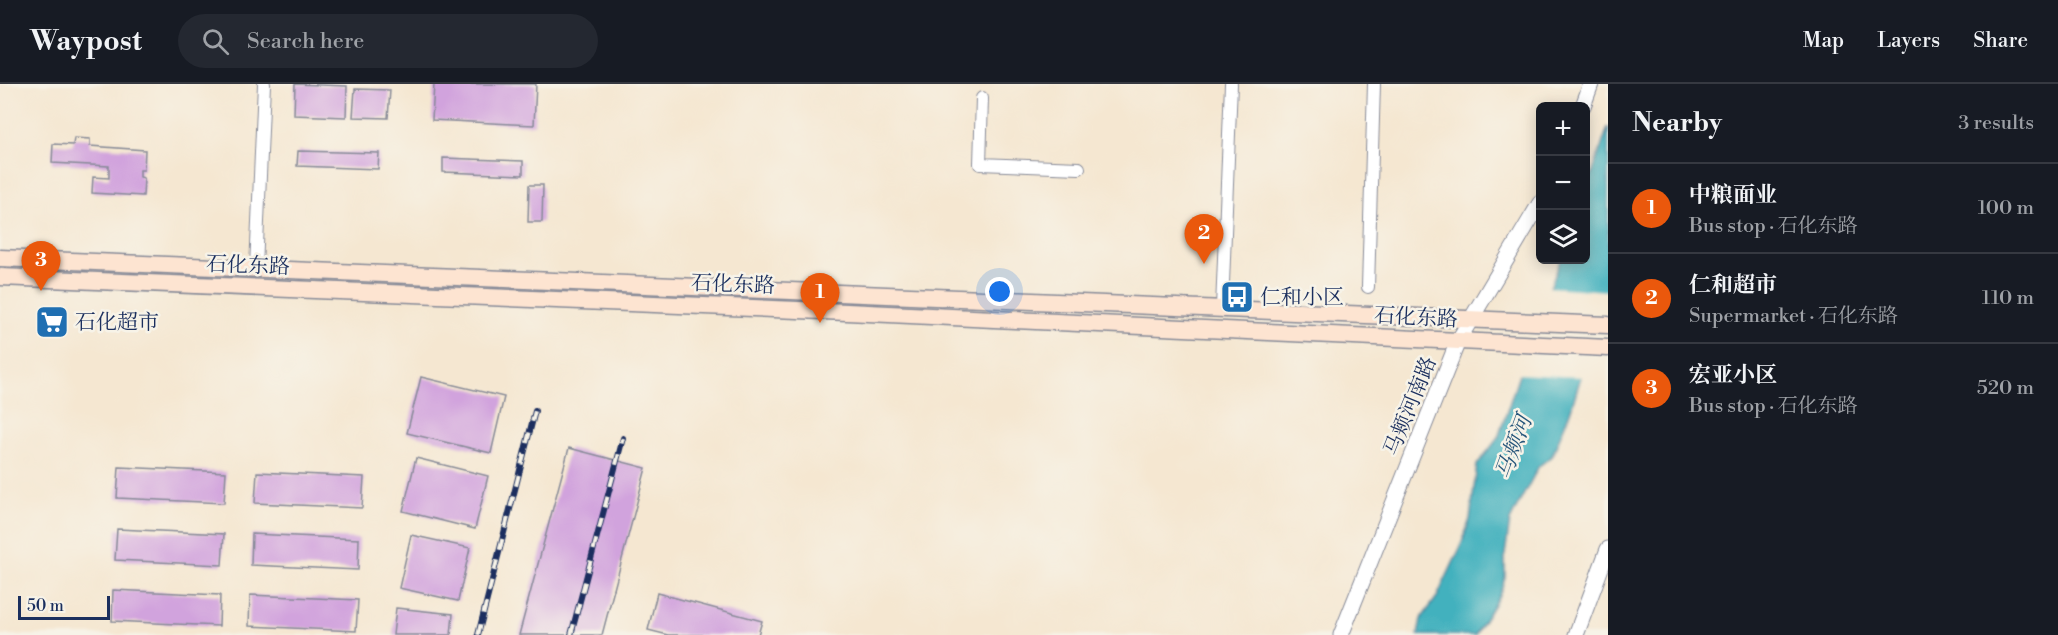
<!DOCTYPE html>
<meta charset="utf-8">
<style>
:root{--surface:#171b24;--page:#242831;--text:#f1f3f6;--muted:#9ea1a6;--line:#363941;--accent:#ea580c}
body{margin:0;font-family:"Libre Bodoni","Noto Serif SC",serif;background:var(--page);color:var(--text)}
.controls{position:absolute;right:18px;top:18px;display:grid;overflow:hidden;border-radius:9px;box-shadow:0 3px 15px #0003}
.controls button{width:54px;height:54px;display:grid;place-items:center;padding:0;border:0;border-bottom:2px solid var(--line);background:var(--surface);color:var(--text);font:30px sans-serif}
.scale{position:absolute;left:18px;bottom:15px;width:92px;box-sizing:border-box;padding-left:6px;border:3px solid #1b2f5e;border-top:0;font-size:16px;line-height:21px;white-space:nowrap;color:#1b2f5e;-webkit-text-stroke:4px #f7f3e8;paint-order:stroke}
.you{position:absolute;left:1000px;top:208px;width:21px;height:21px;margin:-15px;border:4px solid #fff;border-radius:50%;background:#1a73e8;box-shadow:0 0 0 9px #1a73e833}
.badge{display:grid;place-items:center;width:39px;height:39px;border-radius:50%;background:var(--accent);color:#fff;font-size:20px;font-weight:700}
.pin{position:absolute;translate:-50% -50px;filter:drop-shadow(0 2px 3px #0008)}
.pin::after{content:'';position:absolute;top:32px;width:21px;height:18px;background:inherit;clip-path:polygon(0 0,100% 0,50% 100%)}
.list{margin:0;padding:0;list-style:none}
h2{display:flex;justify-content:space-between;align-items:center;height:78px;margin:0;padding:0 24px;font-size:26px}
h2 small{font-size:20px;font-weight:400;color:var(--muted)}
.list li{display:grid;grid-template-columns:39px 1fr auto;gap:18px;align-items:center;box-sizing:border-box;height:90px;padding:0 24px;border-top:2px solid var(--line)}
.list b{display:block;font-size:22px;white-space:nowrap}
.list p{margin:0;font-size:20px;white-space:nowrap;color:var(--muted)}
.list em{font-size:20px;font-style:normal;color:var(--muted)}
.icon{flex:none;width:33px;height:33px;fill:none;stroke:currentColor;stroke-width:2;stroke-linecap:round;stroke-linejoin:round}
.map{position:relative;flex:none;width:1608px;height:551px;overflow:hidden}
header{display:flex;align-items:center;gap:36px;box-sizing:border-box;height:84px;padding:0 30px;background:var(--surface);border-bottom:2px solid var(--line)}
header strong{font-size:28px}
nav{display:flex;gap:33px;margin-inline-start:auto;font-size:21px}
.search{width:420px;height:54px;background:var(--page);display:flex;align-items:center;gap:15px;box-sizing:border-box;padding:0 21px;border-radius:33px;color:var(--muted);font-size:22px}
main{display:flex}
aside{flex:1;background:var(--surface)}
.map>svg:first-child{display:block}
</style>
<header>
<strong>Waypost</strong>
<div class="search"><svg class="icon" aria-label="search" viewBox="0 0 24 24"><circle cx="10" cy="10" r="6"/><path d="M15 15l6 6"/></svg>Search here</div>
<nav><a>Map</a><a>Layers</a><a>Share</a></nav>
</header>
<main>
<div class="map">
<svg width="1608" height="551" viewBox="0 0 1608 551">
<rect width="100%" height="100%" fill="#f7f3e8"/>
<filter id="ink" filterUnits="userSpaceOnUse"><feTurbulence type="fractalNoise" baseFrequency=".0167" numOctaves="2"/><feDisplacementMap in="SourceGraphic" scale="12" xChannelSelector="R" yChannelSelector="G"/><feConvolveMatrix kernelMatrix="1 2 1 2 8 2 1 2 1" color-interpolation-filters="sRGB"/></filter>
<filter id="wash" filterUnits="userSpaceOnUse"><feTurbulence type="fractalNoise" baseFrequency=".008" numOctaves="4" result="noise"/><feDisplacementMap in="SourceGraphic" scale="24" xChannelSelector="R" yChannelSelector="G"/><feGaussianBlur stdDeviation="1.35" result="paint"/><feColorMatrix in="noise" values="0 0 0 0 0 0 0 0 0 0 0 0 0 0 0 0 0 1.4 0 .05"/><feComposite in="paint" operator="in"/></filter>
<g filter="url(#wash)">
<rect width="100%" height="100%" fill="#f5e7d1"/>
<path fill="#42b1be" stroke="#2e708e" stroke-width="1.5" d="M1608,43V207L1570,328L1552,372L1539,382L1516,425L1510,437L1505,470V494L1499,512L1475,551H1418L1421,535L1437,513L1461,462L1470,435L1477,381L1498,354L1539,231L1561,176H1586V107Z"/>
<path fill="#f5e7d1" d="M1547,203L1608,207V217L1584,293L1517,290L1536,230Z"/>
<g id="blocks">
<g fill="#d1a3dd">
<path d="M295,0L347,2L346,33L294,31Z"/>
<path d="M434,0H536L534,41L432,36Z"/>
<path d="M355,5L390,6L388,34L353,33Z"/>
<path d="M74,54L90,55V62L145,66L144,86H140V93L144,94L143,112L92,109L93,93L109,94V82L52,79L53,60L73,61Z"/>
<path d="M298,67L379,69L378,85L297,82Z"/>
<path d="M443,74L523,77V91L443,88Z"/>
<path d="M529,101H543L542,138H528Z"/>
<path d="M421,293L504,313L491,369L407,349Z"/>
<path d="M569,364L646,384L602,551H519Z"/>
<path d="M416,374L488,392L475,445L403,427Z"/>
<path d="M119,383L226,388L224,419L117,414Z"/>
<path d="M257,388L364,393L362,424L255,419Z"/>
<path d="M117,445L224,450L222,481L115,476Z"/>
<path d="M252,450L359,455L358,486L251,481Z"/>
<path d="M411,451L470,464L458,517L399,504Z"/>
<path d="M113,506L220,511L219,542L112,537Z"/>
<path d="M657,509L762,537L758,551H668L648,546Z"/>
<path d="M250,511L358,516L356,547L249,542Z"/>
<path d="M396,524L453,530L451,551H393Z"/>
</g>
</g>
</g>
<g filter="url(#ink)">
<use href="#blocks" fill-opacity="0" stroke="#888b98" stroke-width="1.5"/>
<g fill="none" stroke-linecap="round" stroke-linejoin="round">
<g stroke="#888b98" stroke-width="14">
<g id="minor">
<path d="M982,14L980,80L1079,84"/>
<path d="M256,184L264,0"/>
<path d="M1368,203L1374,0"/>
<path d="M1222,224L1231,0"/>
</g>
</g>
<g stroke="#888b98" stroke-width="17">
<g id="tertiary">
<path d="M1583,22L1591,0"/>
<path d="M1341,551L1458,257L1540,119"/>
<path d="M1576,551L1608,465"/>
</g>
</g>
<g stroke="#888b98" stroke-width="19">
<g id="secondary">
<path d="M0,174L1608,241"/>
<path d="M0,193L847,228L1608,264"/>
</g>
</g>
<use href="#minor" stroke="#fff" stroke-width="12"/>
<use href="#tertiary" stroke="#fff" stroke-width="15"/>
<use href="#secondary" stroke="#fde4d1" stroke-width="16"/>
<g stroke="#1b2f5e" stroke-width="6">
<g id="rail">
<path d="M478,551L535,327"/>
<path d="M571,551L623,354"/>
</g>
</g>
<use href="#rail" stroke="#f7f3e8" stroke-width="4" stroke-dasharray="11" stroke-linecap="butt"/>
</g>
</g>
<defs>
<g id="bus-square" transform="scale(1.725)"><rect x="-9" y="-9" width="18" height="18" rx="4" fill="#1f6fb2" stroke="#f7f3e8"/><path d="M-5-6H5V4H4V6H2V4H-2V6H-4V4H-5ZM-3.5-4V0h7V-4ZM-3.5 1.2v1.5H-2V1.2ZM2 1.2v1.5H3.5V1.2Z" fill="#fff"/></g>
<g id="supermarket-square" transform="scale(1.725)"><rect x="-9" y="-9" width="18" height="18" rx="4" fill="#1f6fb2" stroke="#f7f3e8"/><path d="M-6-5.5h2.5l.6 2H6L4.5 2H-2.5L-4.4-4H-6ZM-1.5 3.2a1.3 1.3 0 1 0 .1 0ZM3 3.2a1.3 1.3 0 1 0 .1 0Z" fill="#fff"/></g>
</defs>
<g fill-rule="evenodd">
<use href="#bus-square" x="1237" y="213"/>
<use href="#supermarket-square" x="52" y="238"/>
</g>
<g text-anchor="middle" stroke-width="5" stroke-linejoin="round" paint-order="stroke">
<g font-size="21" fill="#1b2f5e" stroke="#f7f3e8">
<text transform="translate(248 181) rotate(2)" y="7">石化东路</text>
<text transform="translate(733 200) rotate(2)" y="7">石化东路</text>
<text transform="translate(1416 233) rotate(3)" y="7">石化东路</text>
<text transform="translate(1410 322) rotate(-68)" y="7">马颊河南路</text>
</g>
<g font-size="21" fill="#1b2f5e" stroke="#f7f3e8" text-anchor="start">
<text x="1260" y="220">仁和小区</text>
<text x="75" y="245">石化超市</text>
</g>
<g font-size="22" font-style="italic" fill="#27567b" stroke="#f7f3e8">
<text transform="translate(1513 363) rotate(-70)" y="8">马颊河</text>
</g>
</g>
</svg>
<div class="controls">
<button>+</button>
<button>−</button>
<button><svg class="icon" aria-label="layers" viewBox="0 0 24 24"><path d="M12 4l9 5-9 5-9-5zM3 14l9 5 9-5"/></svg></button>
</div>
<div class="scale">50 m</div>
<div class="you"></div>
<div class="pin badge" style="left:820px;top:239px">1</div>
<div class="pin badge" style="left:1204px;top:180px">2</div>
<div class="pin badge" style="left:41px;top:207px">3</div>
</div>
<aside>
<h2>Nearby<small>3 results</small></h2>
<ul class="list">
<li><span class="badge">1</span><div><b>中粮面业</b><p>Bus stop · 石化东路</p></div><em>100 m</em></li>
<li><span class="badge">2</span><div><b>仁和超市</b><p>Supermarket · 石化东路</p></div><em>110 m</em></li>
<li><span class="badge">3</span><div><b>宏亚小区</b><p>Bus stop · 石化东路</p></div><em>520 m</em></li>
</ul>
</aside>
</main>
